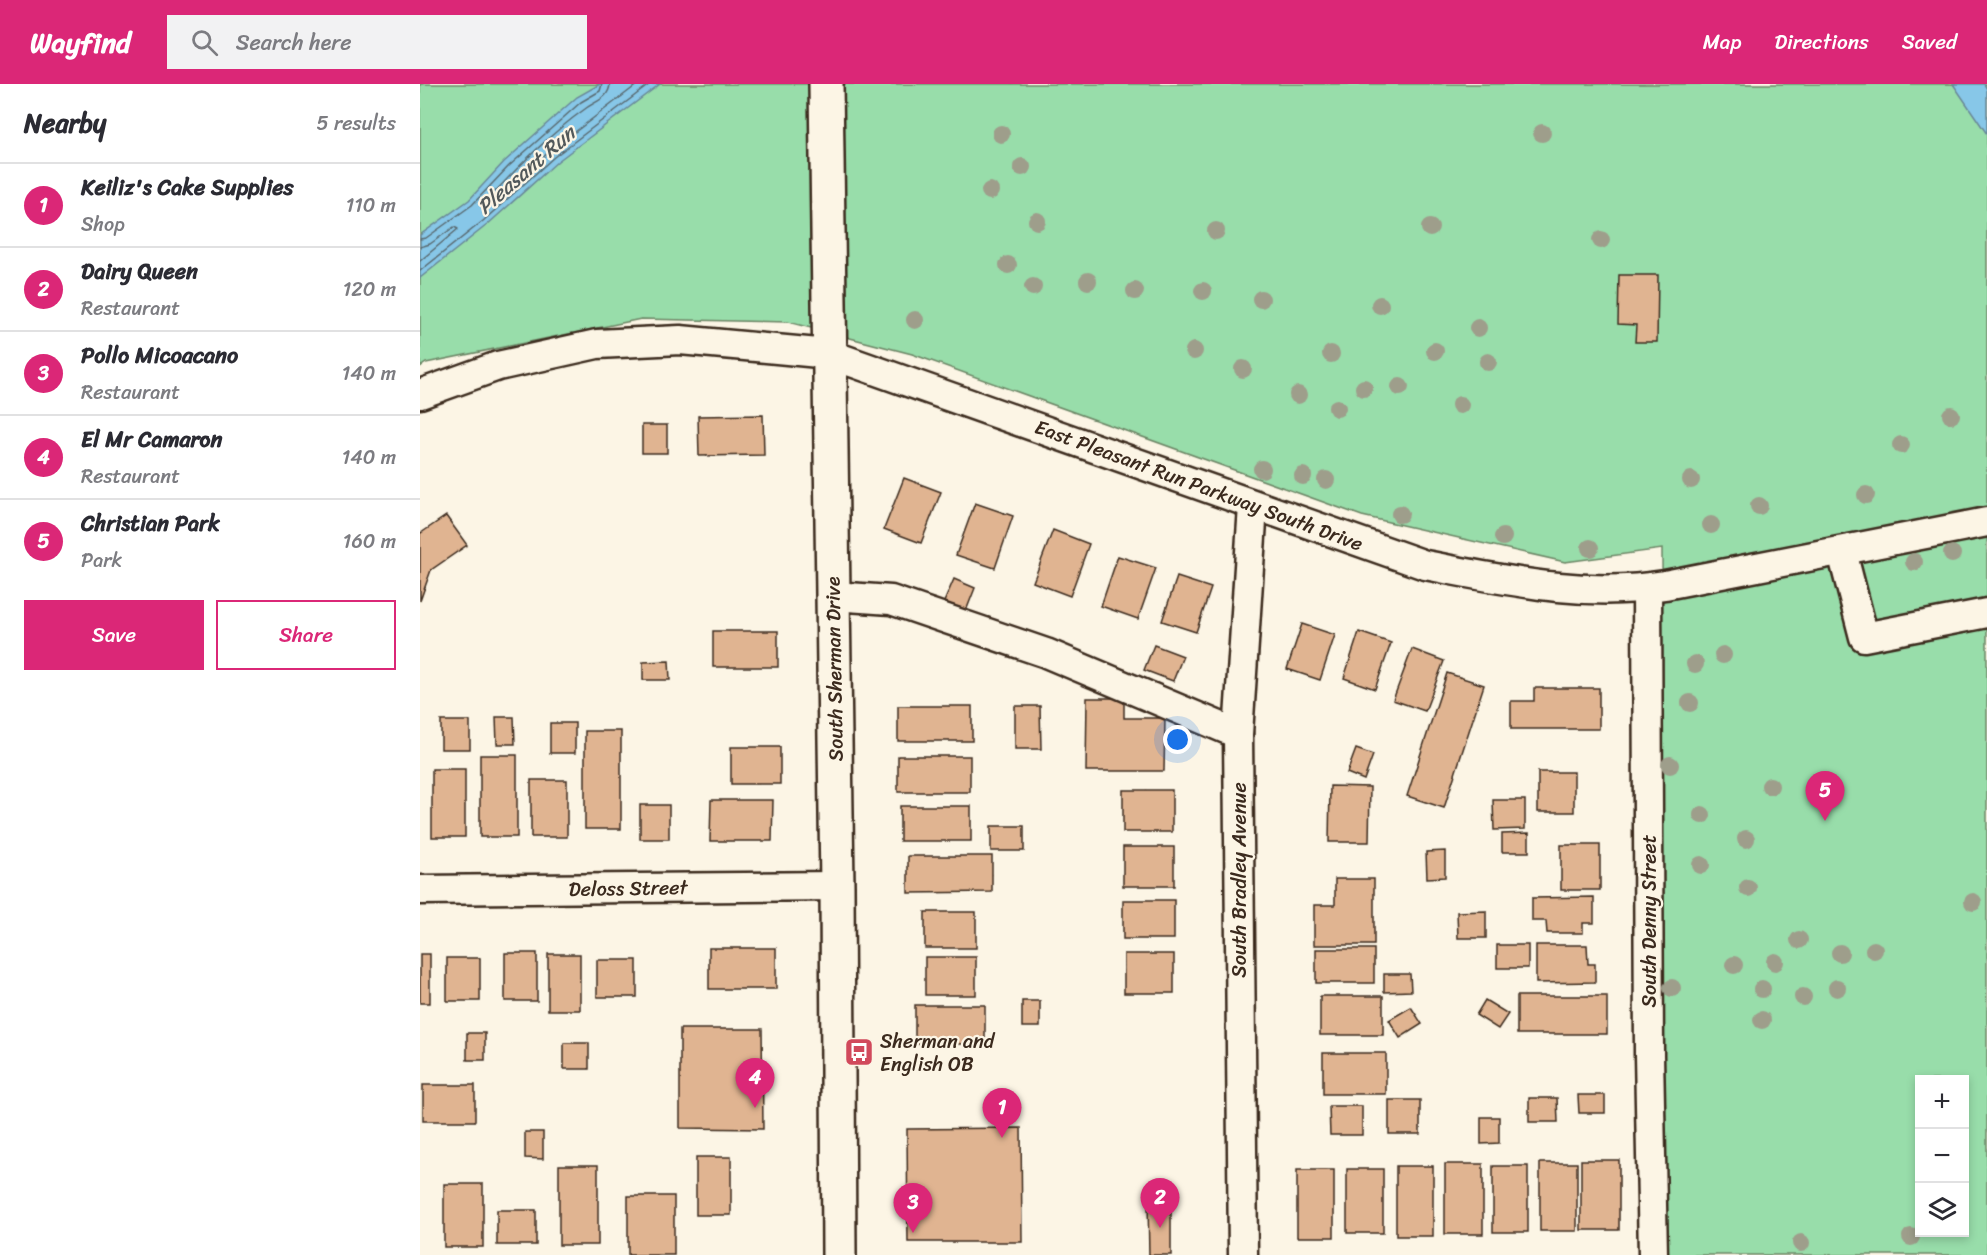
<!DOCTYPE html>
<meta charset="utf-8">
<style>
:root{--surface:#fff;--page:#f2f2f3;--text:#2b2b33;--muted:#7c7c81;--line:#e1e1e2;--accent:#db2777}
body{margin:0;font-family:Sriracha,sans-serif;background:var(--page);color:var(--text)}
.controls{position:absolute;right:18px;bottom:18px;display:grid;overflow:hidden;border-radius:0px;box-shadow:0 3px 9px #0003}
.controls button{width:54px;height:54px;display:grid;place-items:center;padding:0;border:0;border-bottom:2px solid var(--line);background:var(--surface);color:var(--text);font:30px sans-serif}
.you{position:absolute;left:758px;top:656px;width:21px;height:21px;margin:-15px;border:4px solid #fff;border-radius:50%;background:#1a73e8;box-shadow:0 0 0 9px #1a73e833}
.badge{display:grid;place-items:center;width:39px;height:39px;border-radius:50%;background:var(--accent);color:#fff;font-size:20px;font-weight:700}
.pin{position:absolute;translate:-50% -50px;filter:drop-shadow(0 2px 3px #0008)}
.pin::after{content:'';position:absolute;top:32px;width:21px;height:18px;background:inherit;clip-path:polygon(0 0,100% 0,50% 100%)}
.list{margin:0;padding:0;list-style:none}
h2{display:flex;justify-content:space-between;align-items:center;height:78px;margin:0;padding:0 24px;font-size:26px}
h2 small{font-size:20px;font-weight:400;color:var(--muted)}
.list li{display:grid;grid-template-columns:39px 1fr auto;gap:18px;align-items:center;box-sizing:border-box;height:84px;padding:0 24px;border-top:2px solid var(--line)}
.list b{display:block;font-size:22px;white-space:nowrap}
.list p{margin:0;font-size:20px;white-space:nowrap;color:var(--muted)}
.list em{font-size:20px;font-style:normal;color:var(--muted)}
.actions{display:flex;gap:12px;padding:18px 24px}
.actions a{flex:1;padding:14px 0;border:2px solid var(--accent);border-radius:0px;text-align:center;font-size:21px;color:var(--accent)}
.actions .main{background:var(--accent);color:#fff}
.icon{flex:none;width:33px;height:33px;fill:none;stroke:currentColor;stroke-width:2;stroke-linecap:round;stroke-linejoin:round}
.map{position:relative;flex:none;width:1567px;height:1171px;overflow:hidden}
header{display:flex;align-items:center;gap:36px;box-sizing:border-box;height:84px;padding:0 30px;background:var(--accent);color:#fff}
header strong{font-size:28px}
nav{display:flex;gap:33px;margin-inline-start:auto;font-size:21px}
.search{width:420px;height:54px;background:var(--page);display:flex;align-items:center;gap:15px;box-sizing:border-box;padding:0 21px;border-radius:0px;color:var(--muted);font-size:22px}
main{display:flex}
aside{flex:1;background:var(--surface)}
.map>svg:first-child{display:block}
</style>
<header>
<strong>Wayfind</strong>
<div class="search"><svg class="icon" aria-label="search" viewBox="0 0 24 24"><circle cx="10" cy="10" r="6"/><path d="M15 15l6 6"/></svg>Search here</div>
<nav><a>Map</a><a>Directions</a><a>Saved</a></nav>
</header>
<main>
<aside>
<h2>Nearby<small>5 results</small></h2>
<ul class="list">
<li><span class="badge">1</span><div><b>Keiliz's Cake Supplies</b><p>Shop</p></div><em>110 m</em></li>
<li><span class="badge">2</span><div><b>Dairy Queen</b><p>Restaurant</p></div><em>120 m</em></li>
<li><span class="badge">3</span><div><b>Pollo Micoacano</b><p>Restaurant</p></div><em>140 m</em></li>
<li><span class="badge">4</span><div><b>El Mr Camaron</b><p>Restaurant</p></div><em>140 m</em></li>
<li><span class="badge">5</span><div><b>Christian Park</b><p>Park</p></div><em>160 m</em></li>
</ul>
<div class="actions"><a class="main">Save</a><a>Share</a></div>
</aside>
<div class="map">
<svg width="1567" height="1171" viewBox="0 0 1567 1171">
<rect width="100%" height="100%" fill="#fcf5e5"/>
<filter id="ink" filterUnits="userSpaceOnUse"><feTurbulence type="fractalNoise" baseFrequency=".0167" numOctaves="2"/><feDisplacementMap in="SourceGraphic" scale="12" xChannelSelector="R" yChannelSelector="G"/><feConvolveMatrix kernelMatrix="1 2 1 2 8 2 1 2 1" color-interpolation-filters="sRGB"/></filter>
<g filter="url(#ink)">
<path fill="#98ddaa" stroke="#6a8464" stroke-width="1.5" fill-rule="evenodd" d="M0,0H1567V1171H1245L1242,465L1145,478L942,432L492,270L368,238L221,235L6,279L0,283ZM1500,996H1544V1148H1500Z"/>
<g fill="#87c7e8" stroke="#698897" stroke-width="1.5">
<path d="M180,0H240L138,77L67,141L0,194V151L49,116L84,78L140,28L157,13Z"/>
<path d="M1533,0H1564L1567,5V50Z"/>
</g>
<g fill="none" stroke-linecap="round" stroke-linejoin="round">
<g stroke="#59696f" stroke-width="1.5">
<path d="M190,0C189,15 175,17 165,25C131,49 100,81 72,111V115L76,116L130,67L218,0"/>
<path d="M0,155L6,154L52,121L89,82L161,18L180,7L182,0"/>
<path d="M0,163L10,160L34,143L38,145L0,177"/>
<path d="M0,187L63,137L134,73L230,0"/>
</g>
</g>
<g fill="#e0b491" stroke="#3b2a1e" stroke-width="1.5">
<path d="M1199,191H1238L1237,258H1215L1216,241L1198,240Z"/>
<path d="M343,331L344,371L279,372L278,332Z"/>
<rect x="222" y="341" width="25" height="28"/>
<path d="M484,394L521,408L501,459L464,445Z"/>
<path d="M555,419L593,432L575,484L536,471Z"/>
<path d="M26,432L47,461L11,486L0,517V447L1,449Z"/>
<path d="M633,446L669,460L650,512L613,498Z"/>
<path d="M698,472L736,484L718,535L681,522Z"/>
<path d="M757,493L791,504L776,548L742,537Z"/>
<path d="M534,495L555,504L546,527L524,518Z"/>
<path d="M882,540L915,551L900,596L867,585Z"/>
<rect x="293" y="547" width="65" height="36"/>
<path d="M939,548L971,559L955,605L924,594Z"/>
<path d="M734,561L763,572L753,597L724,586Z"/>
<path d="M992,565L1024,577L1005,627L973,616Z"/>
<path d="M249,577L250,596H223V578Z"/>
<path d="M1027,589L1064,601L1024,724L987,712Z"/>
<path d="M1114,604H1179V645H1091V617H1114Z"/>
<path d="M667,614H704V634H745L744,687H666Z"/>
<rect x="478" y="622" width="74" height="35"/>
<path d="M595,622H620L621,665H595Z"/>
<path d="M76,633H94L95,660H77Z"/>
<rect x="21" y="637" width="29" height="28"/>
<rect x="130" y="639" width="25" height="30"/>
<rect x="165" y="647" width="36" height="98"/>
<rect x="311" y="663" width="49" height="37"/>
<path d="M936,665L953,671L944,696L927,689Z"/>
<rect x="60" y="671" width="37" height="82"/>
<rect x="478" y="672" width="72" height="36"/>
<rect x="12" y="685" width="33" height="68"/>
<rect x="1118" y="688" width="36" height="40"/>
<rect x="111" y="696" width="36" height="57"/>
<path d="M910,702L950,703L949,758H909Z"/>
<rect x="703" y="706" width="49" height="42"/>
<path d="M291,716H353L352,757H290Z"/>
<path d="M1073,716H1105V745L1074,746Z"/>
<rect x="220" y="721" width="29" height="34"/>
<rect x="480" y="722" width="71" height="35"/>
<rect x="571" y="742" width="33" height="25"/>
<path d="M1109,749V768H1082V750Z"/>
<rect x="1141" y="761" width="39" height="45"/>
<rect x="703" y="763" width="51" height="39"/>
<path d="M1025,767V793L1007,794L1006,768Z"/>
<path d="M488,772H572V808L488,809Z"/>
<path d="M915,795H954V861H894V821H915Z"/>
<path d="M1174,813V839H1163V849H1127L1126,837H1112V814Z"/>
<rect x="703" y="816" width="51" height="39"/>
<path d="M1066,827V854H1038L1037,828Z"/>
<rect x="505" y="828" width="51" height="36"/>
<rect x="1077" y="861" width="31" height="23"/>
<path d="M1116,861H1167L1168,880H1175V898L1116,899Z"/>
<rect x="289" y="864" width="67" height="41"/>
<rect x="896" y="865" width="58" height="34"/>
<rect x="85" y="869" width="32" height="48"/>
<rect x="0" y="870" width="10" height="49"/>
<rect x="128" y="870" width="32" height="56"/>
<rect x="704" y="870" width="50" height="39"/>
<rect x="505" y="873" width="51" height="38"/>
<rect x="27" y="874" width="33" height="43"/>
<rect x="177" y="876" width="40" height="37"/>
<path d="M964,890H990L991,907L964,908Z"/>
<rect x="900" y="912" width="63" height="39"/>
<rect x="1097" y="912" width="90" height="38"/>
<path d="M1065,916L1088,930L1078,945L1056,931Z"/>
<rect x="602" y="917" width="18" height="26"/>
<rect x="495" y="921" width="70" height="39"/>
<path d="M991,923L1002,940L980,954L969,936Z"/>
<path d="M260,945H342L343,1045L260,1044Z"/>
<rect x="47" y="949" width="18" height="27"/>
<rect x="144" y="959" width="25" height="26"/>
<rect x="903" y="969" width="63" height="41"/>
<rect x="3" y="1001" width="52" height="36"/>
<path d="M1158,1011H1185V1029H1159Z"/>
<path d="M1109,1014H1137L1138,1038H1109Z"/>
<rect x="969" y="1016" width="31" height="34"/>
<path d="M909,1022H942V1051H910Z"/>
<path d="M1061,1033H1079V1059L1061,1060Z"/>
<path d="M601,1044L602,1158H488L487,1045Z"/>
<path d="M105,1048H123V1075L105,1074Z"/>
<rect x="276" y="1073" width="35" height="58"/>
<rect x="1161" y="1076" width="38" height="70"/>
<rect x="1120" y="1079" width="37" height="68"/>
<rect x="1025" y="1080" width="38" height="70"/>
<rect x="139" y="1081" width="39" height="80"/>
<rect x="976" y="1082" width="37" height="70"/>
<rect x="1073" y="1082" width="35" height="66"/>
<rect x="927" y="1085" width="36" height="64"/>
<rect x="877" y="1086" width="37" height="67"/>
<rect x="24" y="1100" width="39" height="63"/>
<rect x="208" y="1112" width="46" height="59"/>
<path d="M751,1116V1171H729L728,1117Z"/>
<rect x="77" y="1126" width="39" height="35"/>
</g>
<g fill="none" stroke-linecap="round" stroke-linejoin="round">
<g stroke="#3b2a1e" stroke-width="33">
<g id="minor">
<path d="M0,310L78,282L177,260L260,256L409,270L1005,481C1085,496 1163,514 1245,501L1567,438"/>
<path d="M1422,468L1444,553L1567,529"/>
<path d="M1227,504L1229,971L1233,1171"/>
<path d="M413,512L471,516L626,569L818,650"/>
<path d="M0,806L417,802"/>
<path d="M823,1171L818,650L833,422"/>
</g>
</g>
<g stroke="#3b2a1e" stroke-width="38">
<path id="major" d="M406,0L417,802L419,1171"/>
</g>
<use href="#minor" stroke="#fcf5e5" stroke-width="28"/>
<use href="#major" stroke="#fcf5e5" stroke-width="33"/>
</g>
<g fill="#9e9e8b">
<circle cx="1122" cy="49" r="9"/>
<circle cx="581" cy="50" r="9"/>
<circle cx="602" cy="83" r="9"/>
<circle cx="570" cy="107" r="9"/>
<circle cx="617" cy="137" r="9"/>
<circle cx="1010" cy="144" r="9"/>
<circle cx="796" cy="147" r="9"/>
<circle cx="1181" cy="156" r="9"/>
<circle cx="588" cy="181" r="9"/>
<circle cx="668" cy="197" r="9"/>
<circle cx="613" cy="203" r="9"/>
<circle cx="715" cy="207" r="9"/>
<circle cx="783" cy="207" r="9"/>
<circle cx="841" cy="215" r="9"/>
<circle cx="960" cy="221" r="9"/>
<circle cx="495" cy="236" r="9"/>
<circle cx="1058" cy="244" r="9"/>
<circle cx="774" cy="267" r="9"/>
<circle cx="1015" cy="267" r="9"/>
<circle cx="911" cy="270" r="9"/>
<circle cx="1068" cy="278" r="9"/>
<circle cx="823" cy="285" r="9"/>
<circle cx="980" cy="303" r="9"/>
<circle cx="944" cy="304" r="9"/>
<circle cx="878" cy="311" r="9"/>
<circle cx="1040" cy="321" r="9"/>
<circle cx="917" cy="324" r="9"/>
<circle cx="1531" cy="331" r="9"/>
<circle cx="1481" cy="361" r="9"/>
<circle cx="842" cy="385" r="9"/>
<circle cx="883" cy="392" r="9"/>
<circle cx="906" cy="396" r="9"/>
<circle cx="1271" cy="396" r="9"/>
<circle cx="1446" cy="411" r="9"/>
<circle cx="1339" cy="422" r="9"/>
<circle cx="980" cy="430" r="9"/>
<circle cx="1291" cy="441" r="9"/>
<circle cx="1083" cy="453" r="9"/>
<circle cx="1170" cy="464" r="9"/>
<circle cx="1532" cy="470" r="9"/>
<circle cx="1494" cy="478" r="9"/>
<circle cx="1303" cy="571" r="9"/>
<circle cx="1275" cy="580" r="9"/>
<circle cx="1270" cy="619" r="9"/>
<circle cx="1250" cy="681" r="9"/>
<circle cx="1350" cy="702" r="9"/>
<circle cx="1282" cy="731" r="9"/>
<circle cx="1326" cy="755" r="9"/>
<circle cx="1281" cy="781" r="9"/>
<circle cx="1328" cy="804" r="9"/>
<circle cx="1553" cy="818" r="9"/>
<circle cx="1379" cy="856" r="9"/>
<circle cx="1454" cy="866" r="9"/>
<circle cx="1420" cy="869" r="9"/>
<circle cx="1355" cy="878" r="9"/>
<circle cx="1314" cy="881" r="9"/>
<circle cx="1252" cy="904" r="9"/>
<circle cx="1417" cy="904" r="9"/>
<circle cx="1342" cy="905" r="9"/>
<circle cx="1383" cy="913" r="9"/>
<circle cx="1342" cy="936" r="9"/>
<circle cx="1491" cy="1153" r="9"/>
<circle cx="1381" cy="1159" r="9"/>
</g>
</g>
<defs>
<g id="bus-square" transform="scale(1.5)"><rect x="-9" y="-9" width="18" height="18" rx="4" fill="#d1495b" stroke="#fcf5e5"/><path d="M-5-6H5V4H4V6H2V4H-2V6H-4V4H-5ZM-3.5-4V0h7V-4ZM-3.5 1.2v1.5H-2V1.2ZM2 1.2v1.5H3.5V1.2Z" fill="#fff"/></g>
</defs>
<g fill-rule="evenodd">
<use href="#bus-square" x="439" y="968"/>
</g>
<g text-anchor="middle" stroke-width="4.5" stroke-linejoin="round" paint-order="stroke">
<g font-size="20" fill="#3b2a1e" stroke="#fcf5e5">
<text transform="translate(779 401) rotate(20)" y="7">East Pleasant Run Parkway South Drive</text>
<text transform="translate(414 585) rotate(-91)" y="7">South Sherman Drive</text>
<text transform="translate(819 796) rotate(-90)" y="7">South Bradley Avenue</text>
<text transform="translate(208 804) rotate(-1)" y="7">Deloss Street</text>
<text transform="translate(1229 837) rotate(-90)" y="7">South Denny Street</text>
</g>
<g font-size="20" fill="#3b2a1e" stroke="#fcf5e5" text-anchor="start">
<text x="460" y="964">Sherman and<tspan x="460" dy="23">English OB</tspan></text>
</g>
<g font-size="21" font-style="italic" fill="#52595b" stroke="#fcf5e5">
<text transform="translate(106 86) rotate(-41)" y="7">Pleasant Run</text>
</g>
</g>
</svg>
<div class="controls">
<button>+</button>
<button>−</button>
<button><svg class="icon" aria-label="layers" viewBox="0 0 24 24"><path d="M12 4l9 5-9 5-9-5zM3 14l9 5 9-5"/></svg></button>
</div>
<div class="you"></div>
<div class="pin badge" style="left:582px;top:1054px">1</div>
<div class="pin badge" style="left:740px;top:1144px">2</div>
<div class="pin badge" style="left:493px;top:1149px">3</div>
<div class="pin badge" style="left:335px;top:1024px">4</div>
<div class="pin badge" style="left:1405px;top:737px">5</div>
</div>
</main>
